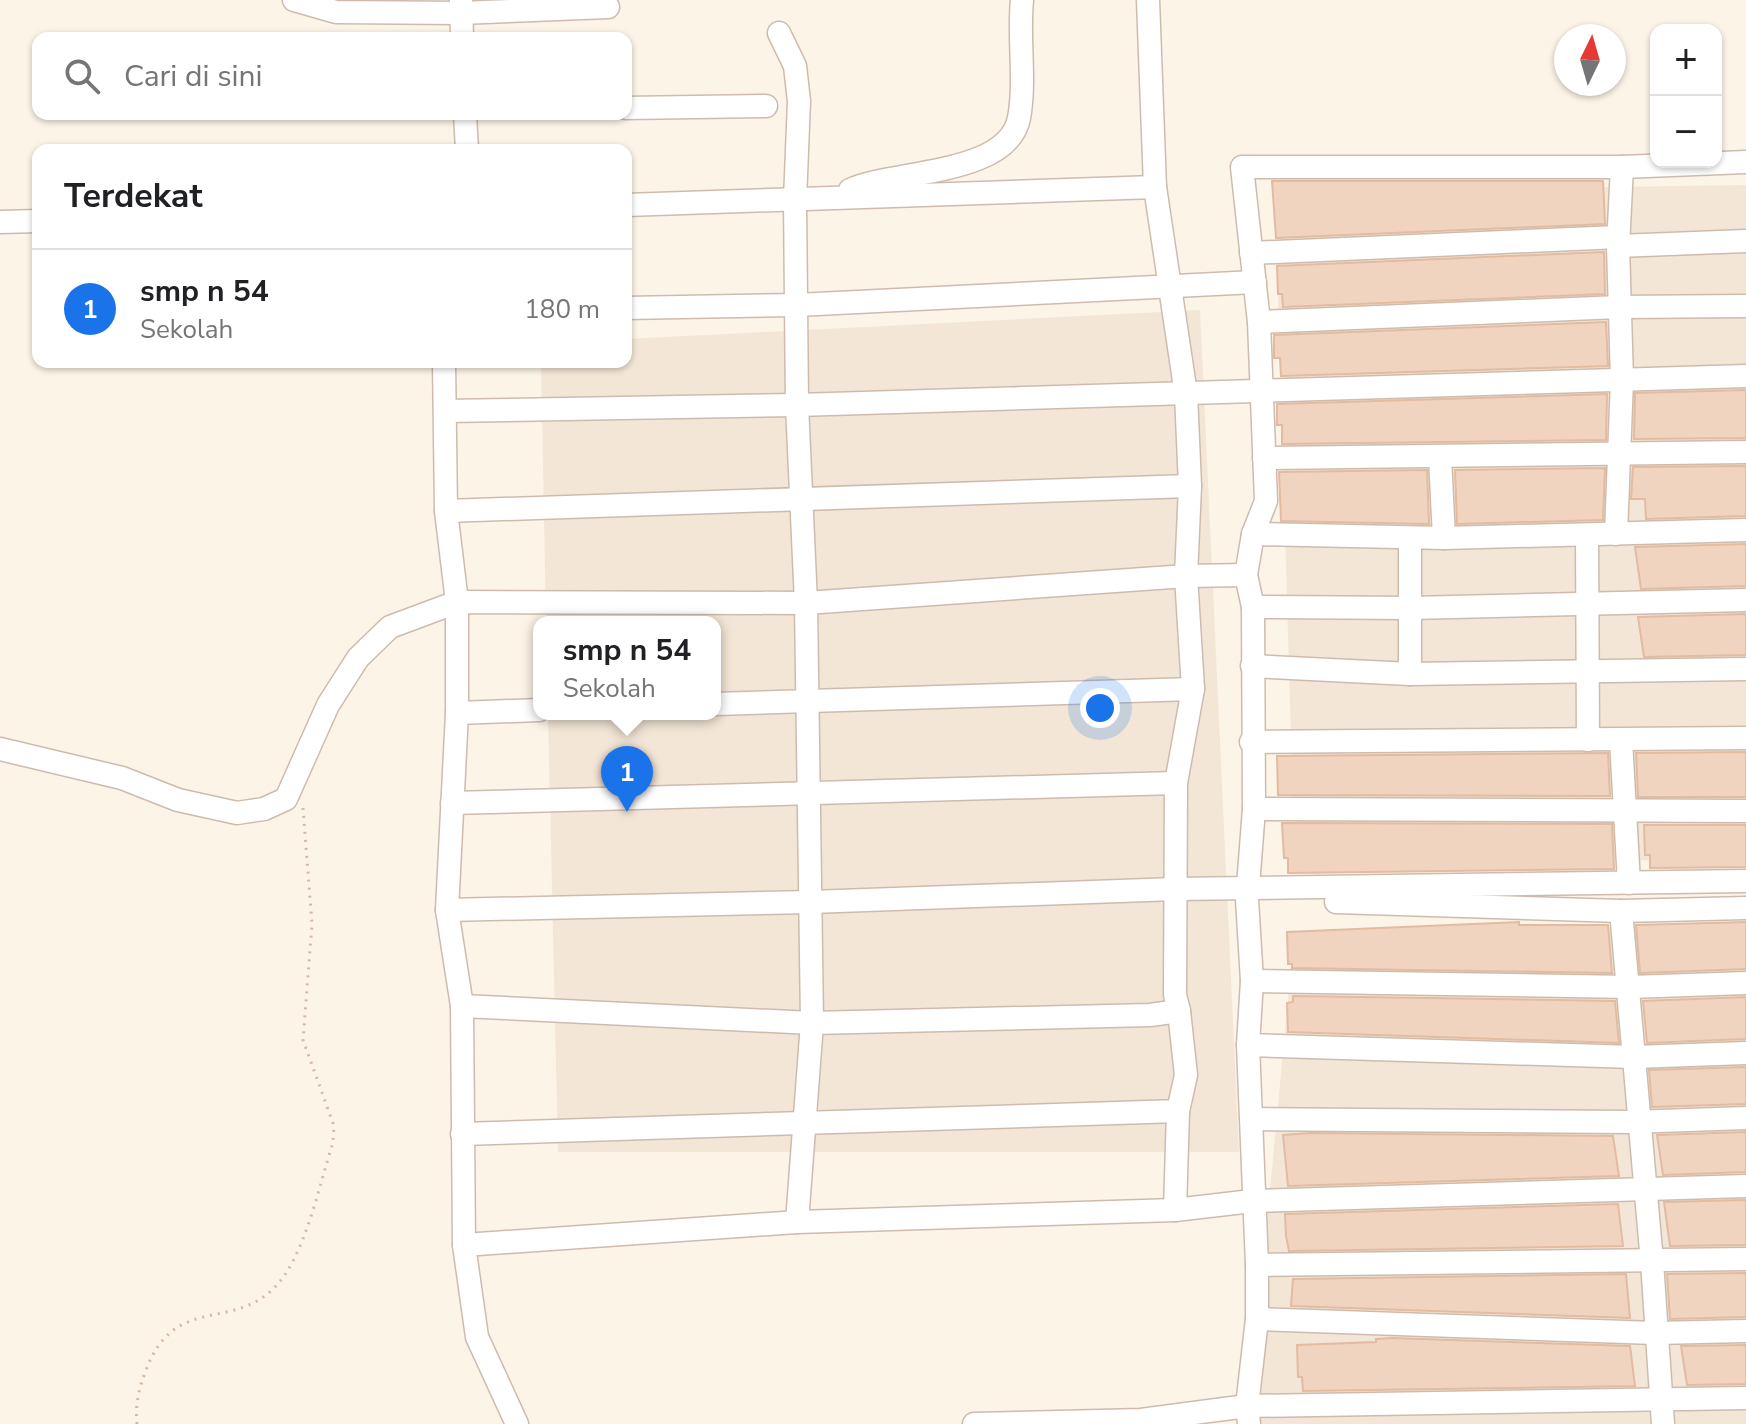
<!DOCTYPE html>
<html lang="id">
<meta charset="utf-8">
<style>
:root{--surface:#fff;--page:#f2f2f2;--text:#202124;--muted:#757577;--line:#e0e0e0;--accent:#1a73e8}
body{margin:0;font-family:"Nunito Sans",sans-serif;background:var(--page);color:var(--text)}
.controls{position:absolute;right:24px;top:24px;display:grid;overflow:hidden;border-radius:16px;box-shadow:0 2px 6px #0004}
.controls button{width:72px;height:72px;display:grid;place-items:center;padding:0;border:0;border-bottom:2px solid var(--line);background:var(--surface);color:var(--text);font:40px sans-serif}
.compass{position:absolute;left:1554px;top:24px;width:72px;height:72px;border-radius:50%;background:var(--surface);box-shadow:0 2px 6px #0004;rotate:5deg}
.you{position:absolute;left:1100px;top:708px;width:28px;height:28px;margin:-20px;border:6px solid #fff;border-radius:50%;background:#1a73e8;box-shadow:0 0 0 12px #1a73e833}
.badge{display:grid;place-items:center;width:52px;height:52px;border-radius:50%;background:var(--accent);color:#fff;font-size:26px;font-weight:700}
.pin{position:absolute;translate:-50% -66px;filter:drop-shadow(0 2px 4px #0008)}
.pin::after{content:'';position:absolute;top:42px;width:28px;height:24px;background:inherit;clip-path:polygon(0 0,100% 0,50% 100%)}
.popup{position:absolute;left:533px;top:616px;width:188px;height:104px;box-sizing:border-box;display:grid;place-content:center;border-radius:16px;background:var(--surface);filter:drop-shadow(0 2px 6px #0005);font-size:26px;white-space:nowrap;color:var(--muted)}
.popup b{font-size:30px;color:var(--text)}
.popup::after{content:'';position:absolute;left:50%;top:100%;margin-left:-16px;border:16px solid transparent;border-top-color:var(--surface)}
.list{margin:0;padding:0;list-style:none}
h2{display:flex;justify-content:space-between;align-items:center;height:104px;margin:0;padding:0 32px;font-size:34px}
h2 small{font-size:26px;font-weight:400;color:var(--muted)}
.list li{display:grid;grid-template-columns:52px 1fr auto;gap:24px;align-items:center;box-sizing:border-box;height:120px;padding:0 32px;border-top:2px solid var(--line)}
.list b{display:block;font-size:30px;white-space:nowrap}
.list p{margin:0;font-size:26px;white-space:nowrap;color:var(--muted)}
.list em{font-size:26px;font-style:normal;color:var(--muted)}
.icon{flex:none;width:44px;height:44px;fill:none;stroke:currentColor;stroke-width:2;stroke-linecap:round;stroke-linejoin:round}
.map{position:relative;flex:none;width:1746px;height:1424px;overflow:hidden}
.search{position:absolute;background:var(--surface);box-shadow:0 2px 6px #0004;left:32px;top:32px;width:600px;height:88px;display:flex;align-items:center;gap:20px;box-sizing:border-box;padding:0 28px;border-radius:16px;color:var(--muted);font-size:30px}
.panel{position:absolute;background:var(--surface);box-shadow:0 2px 6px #0004;left:32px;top:144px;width:600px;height:224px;border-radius:16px}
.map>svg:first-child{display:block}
</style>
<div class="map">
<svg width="1746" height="1424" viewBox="0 0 1746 1424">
<rect width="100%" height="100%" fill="#fcf4e7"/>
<g fill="#f3e6d6">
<path d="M1746,185V857L1295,871L1275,192Z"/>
<path d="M1200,310L1239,1152H558L548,714H715V622H546L541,362H626V339Z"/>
<path d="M1746,927V1424H1248L1294,935Z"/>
</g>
<g fill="#f0d4c0" stroke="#e2bba1" stroke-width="2">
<path d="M1272,181H1603L1605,224L1276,238Z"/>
<path d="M1604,252L1605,294L1283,307L1282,294H1278L1277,266Z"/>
<path d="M1606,322L1608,366L1281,376L1280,358H1274V335Z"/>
<path d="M1746,390V438L1634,439L1635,393Z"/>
<path d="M1607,394L1606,440L1282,444V425H1277V404Z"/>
<path d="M1746,466V516L1646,519L1645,499H1631L1633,467Z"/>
<path d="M1605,468L1603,520L1457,524L1455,470Z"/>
<path d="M1427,470L1429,524L1281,521L1279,472Z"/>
<path d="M1746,544V586L1641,589L1635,547Z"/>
<path d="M1746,614V655L1644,657L1638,617Z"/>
<path d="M1746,752V797H1638L1636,753Z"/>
<path d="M1608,753L1610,796L1278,795L1277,756Z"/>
<path d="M1282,823L1612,824L1614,869L1288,873V858H1284Z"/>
<path d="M1644,825H1746V867L1650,868V855H1645Z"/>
<path d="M1519,922V925H1608L1612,973L1292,968V964H1288L1287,932Z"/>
<path d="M1746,922V969L1640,973L1636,925Z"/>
<path d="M1293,996L1615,1001L1619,1043L1288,1032L1287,1003L1293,1002Z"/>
<path d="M1746,997V1039L1647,1043L1643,1001Z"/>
<path d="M1746,1067V1104L1652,1107L1649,1070Z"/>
<path d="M1746,1132V1172L1663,1175L1657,1135Z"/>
<path d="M1311,1133L1613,1136L1619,1176L1288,1186L1283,1135Z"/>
<path d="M1746,1200V1245L1670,1246L1664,1202Z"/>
<path d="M1618,1204L1623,1246L1289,1251L1286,1236L1285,1214Z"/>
<path d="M1746,1273V1317L1670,1319L1667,1274Z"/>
<path d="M1626,1274L1630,1318L1291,1306L1293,1279Z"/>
<path d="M1392,1338L1630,1346L1635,1386L1303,1391L1302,1377H1298L1297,1345L1376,1342V1339Z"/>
<path d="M1746,1345V1384L1687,1385L1681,1346Z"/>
</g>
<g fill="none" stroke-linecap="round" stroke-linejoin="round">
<g stroke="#cdbcae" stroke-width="25">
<g id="minor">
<path d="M294,0L336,12L461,13L608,7"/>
<path d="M461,1L462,38"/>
<path d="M779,33L795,66L799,101L795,200L797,405L806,603L812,1023L797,1222"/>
<path d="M626,108L766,106"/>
<path d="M465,114L467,150"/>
<path d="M850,190C893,170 1008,176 1019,118C1026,80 1018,38 1022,0"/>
<path d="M626,205L1155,187L1148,0"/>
<path d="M0,222L38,221"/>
<path d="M1618,246L1746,241"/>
<path d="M1251,253L1619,237"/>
<path d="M626,308L797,305L1255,282"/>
<path d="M1259,322L1619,307L1746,306"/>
<path d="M444,362L446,511L457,602V713L447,910L462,1006L464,1245L477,1337L517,1424"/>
<path d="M446,411L797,405L1746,376"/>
<path d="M1440,457L1444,538"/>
<path d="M1264,458L1746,452"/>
<path d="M446,511L1190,486"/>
<path d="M1253,534L1444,538L1746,530"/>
<path d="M1616,534L1622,380L1618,246L1622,167"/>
<path d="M1587,535L1588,740"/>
<path d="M1253,607L1411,608L1746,600"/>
<path d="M1252,666L1410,674L1746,669"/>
<path d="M1410,674V538"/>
<path d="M715,704L1193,689"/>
<path d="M457,713L539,710"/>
<path d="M1621,740L1629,883"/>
<path d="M1251,742L1746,738"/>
<path d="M0,749L122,778L178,800L237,813L264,809L286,799L328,705L358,658L390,627L457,602L806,603L1186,576L1246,575"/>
<path d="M452,803L1176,783"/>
<path d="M1254,809L1746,811"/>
<path d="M1336,902L1621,911L1746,908"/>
<path d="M447,910L811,902L1175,889L1746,881"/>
<path d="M1621,911L1652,1262L1663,1424"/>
<path d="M1252,981L1630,987L1746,983"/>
<path d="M462,1006L812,1023L1150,1015L1179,1011L1175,995L1176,783L1193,689L1186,576L1190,486L1186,394L1155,187"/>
<path d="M1248,1045L1634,1057L1746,1053"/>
<path d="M1253,1119L1631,1122L1746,1118"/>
<path d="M462,1134L1178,1111L1186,1075L1179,1011"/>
<path d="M1175,1210L1178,1111"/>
<path d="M464,1245L797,1222L1175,1210L1252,1201L1746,1186"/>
<path d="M1257,1265L1746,1259"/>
<path d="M1257,1319L1655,1333L1746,1331"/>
<path d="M974,1424L1141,1420L1247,1406L1746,1398"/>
<path d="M1249,1424L1247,1406L1257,1319V1265L1248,1045L1252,981L1247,899L1254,809L1253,607L1246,575L1253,534L1266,501L1259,322L1242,167H1622L1746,162"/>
</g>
</g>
<path stroke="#d5b8a3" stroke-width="3" stroke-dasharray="2 6" stroke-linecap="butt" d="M137,1424C135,1405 139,1388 146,1370C175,1294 230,1331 273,1289C305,1259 319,1184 333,1143L334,1126L303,1040L312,924L303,808"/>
<use href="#minor" stroke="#fff" stroke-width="22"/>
</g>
</svg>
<div class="controls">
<button>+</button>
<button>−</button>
</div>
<svg class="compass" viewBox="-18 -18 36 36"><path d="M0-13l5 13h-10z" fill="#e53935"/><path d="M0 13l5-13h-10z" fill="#757577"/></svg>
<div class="you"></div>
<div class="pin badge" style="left:627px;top:812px">1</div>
<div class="popup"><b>smp n 54</b>Sekolah</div>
<div class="search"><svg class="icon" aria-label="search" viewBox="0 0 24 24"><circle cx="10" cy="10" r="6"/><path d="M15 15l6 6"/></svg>Cari di sini</div>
<section class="panel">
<h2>Terdekat<small></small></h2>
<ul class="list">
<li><span class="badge">1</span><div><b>smp n 54</b><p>Sekolah</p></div><em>180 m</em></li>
</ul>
</section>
</div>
